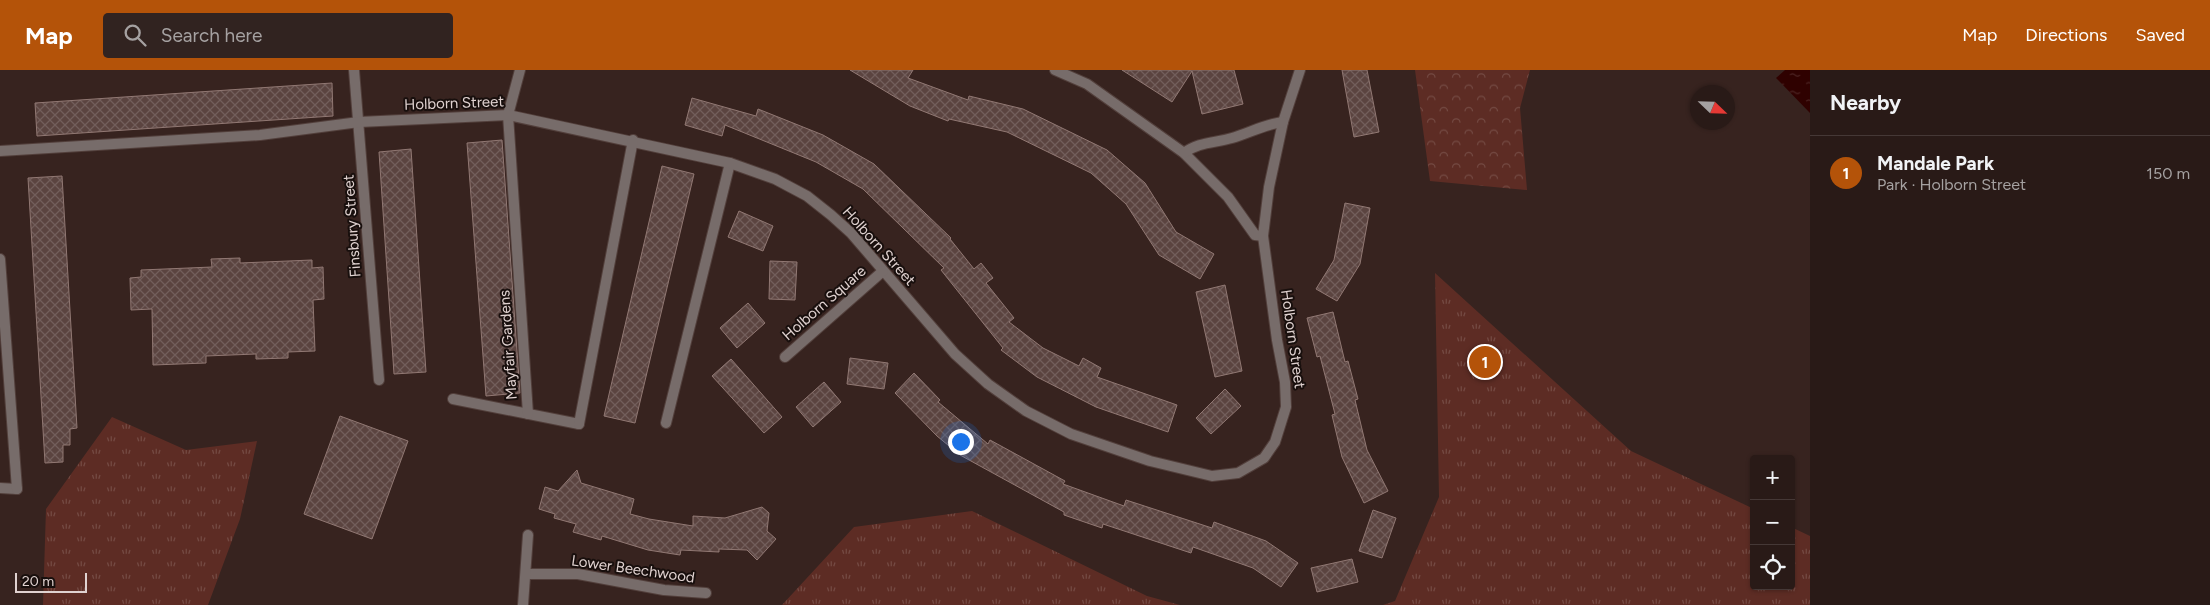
<!DOCTYPE html>
<meta charset="utf-8">
<style>
:root{--surface:#291a17;--page:#312320;--text:#f1f3f6;--muted:#a5a1a1;--line:#453836;--accent:#b45309}
body{margin:0;font-family:Figtree,sans-serif;background:var(--page);color:var(--text)}
.controls{position:absolute;right:15px;bottom:15px;display:grid;overflow:hidden;border-radius:5px;box-shadow:0 1px 4px #0004}
.controls button{width:45px;height:45px;display:grid;place-items:center;padding:0;border:0;border-bottom:1px solid var(--line);background:var(--surface);color:var(--text);font:25px sans-serif}
.compass{position:absolute;left:1690px;top:15px;width:45px;height:45px;border-radius:50%;background:var(--surface);box-shadow:0 1px 4px #0004;rotate:113deg}
.scale{position:absolute;left:15px;bottom:12px;width:72px;box-sizing:border-box;padding-left:5px;border:2px solid #e0d2d0;border-top:0;font-size:14px;line-height:18px;white-space:nowrap;color:#e0d2d0;-webkit-text-stroke:4px #180f0d;paint-order:stroke}
.you{position:absolute;left:960px;top:371px;width:18px;height:18px;margin:-12px;border:4px solid #fff;border-radius:50%;background:#1a73e8;box-shadow:0 0 0 8px #1a73e833}
.badge{display:grid;place-items:center;width:32px;height:32px;border-radius:50%;background:var(--accent);color:#fff;font-size:16px;font-weight:700}
.pin{position:absolute;translate:-50% -50%;border:2px solid #fff;box-shadow:0 1px 5px #0006}
.list{margin:0;padding:0;list-style:none}
h2{display:flex;justify-content:space-between;align-items:center;height:65px;margin:0;padding:0 20px;font-size:21px}
h2 small{font-size:16px;font-weight:400;color:var(--muted)}
.list li{display:grid;grid-template-columns:32px 1fr auto;gap:15px;align-items:center;box-sizing:border-box;height:75px;padding:0 20px;border-top:1px solid var(--line)}
.list b{display:block;font-size:19px;white-space:nowrap}
.list p{margin:0;font-size:16px;white-space:nowrap;color:var(--muted)}
.list em{font-size:16px;font-style:normal;color:var(--muted)}
.icon{flex:none;width:28px;height:28px;fill:none;stroke:currentColor;stroke-width:2;stroke-linecap:round;stroke-linejoin:round}
.map{position:relative;flex:none;width:1810px;height:535px;overflow:hidden}
header{display:flex;align-items:center;gap:30px;box-sizing:border-box;height:70px;padding:0 25px;background:var(--accent);color:#fff}
header strong{font-size:24px}
nav{display:flex;gap:28px;margin-inline-start:auto;font-size:18px}
.search{width:350px;height:45px;background:var(--page);display:flex;align-items:center;gap:12px;box-sizing:border-box;padding:0 18px;border-radius:5px;color:var(--muted);font-size:19px}
main{display:flex}
aside{flex:1;background:var(--surface)}
.map>svg:first-child{display:block}
</style>
<header>
<strong>Map</strong>
<div class="search"><svg class="icon" aria-label="search" viewBox="0 0 24 24"><circle cx="10" cy="10" r="6"/><path d="M15 15l6 6"/></svg>Search here</div>
<nav><a>Map</a><a>Directions</a><a>Saved</a></nav>
</header>
<main>
<div class="map">
<svg width="1810" height="535" viewBox="0 0 1810 535">
<defs>
<pattern id="forest-crowns" width="20" height="18" patternUnits="userSpaceOnUse" patternTransform="scale(1.25)"><rect width="20" height="18" fill="#5d2c24"/><path d="M2 6a3 3 0 1 1 6 0M12 15a3 3 0 1 1 6 0" fill="none" stroke="#744a43"/></pattern>
<pattern id="park-tufts" width="24" height="20" patternUnits="userSpaceOnUse" patternTransform="scale(1.25)"><rect width="24" height="20" fill="#5d2c24"/><path d="M3 7l-1-3M5 7V3M7 7l1-3M15 17l-1-3M17 17v-4M19 17l1-3" fill="none" stroke="#744a43"/></pattern>
<pattern id="water-ripples" width="26" height="14" patternUnits="userSpaceOnUse" patternTransform="scale(1.25)"><rect width="26" height="14" fill="#2f0100"/><path d="M2 4q2-2 4 0t4 0M15 11q2-2 4 0t4 0" fill="none" stroke="#4d2524"/></pattern>
<pattern id="building-cross-hatch" width="8" height="8" patternUnits="userSpaceOnUse" patternTransform="scale(1.25)"><rect width="8" height="8" fill="#5b4440"/><path d="M0 0l8 8M0 8l8-8" fill="none" stroke="#725e5b"/></pattern>
</defs>
<rect width="100%" height="100%" fill="#37231f"/>
<path fill="url(#forest-crowns)" d="M1415,0H1530L1520,38L1527,120L1430,111Z"/>
<g fill="url(#park-tufts)">
<path d="M1435,203L1631,381L1754,439V516H1791V457L1810,466V535H1383L1395,531L1439,427Z"/>
<path d="M112,347L186,380L257,371L240,449L208,535H43L46,439Z"/>
<path d="M972,441L1147,526L1180,535H782L854,457Z"/>
</g>
<path fill="url(#water-ripples)" d="M1785,0H1810V43L1776,8Z"/>
<g fill="url(#building-cross-hatch)" stroke="#917873">
<path d="M850,0H913L908,8L968,30L969,26L1023,39L1107,80L1145,113L1176,162L1214,184L1200,209L1159,185L1126,134L1091,103L1007,62L949,49L948,51L910,36Z"/>
<path d="M1122,0H1234L1243,34L1202,44L1192,1L1172,32Z"/>
<path d="M1342,0H1367L1379,62L1354,67Z"/>
<path d="M332,13L333,46L37,66L35,33Z"/>
<path d="M692,28L756,46L758,39L823,65L874,94L951,168L950,169L974,199L981,193L993,208L986,213L1014,248L1009,252L1043,278L1079,296L1083,288L1101,298L1097,307L1177,335L1168,362L1096,337L1037,307L1001,280L1003,278L941,200L944,198L863,119L816,92L725,55L722,66L685,55Z"/>
<path d="M502,70L520,323L486,326L467,73Z"/>
<path d="M411,79L426,302L394,304L379,82Z"/>
<path d="M662,96L694,104L635,353L604,346Z"/>
<path d="M62,106L77,358L70,359V375H63V392L45,393L28,108Z"/>
<path d="M1345,133L1370,138L1360,194L1337,231L1316,219L1334,190Z"/>
<path d="M739,141L773,156L763,181L728,167Z"/>
<path d="M240,188V193L312,190V198L323,197L324,229L313,230L315,281L288,282V288L256,289V284L206,286V293L153,295L152,239L131,240L130,208L141,207V200L212,197L211,189Z"/>
<path d="M770,191L797,192L795,230L769,229Z"/>
<path d="M1225,215L1242,301L1215,307L1196,222Z"/>
<path d="M748,233L765,253L737,278L720,258Z"/>
<path d="M1333,242L1345,292L1348,291L1358,329L1355,330L1367,380L1388,421L1364,433L1342,387L1332,345L1335,344L1320,286L1317,287L1307,248Z"/>
<path d="M850,288L888,293L884,319L847,314Z"/>
<path d="M731,289L782,347L764,363L712,306Z"/>
<path d="M914,303L940,330L938,332L988,374L990,370L1065,411L1063,414L1124,436L1126,430L1212,458L1214,452L1266,471L1298,493L1281,517L1253,498L1193,477L1191,483L1103,454L1102,458L1064,445V442L960,385L937,366L895,323Z"/>
<path d="M824,312L841,332L813,357L796,337Z"/>
<path d="M1225,319L1241,336L1211,364L1196,348Z"/>
<path d="M340,346L408,371L372,469L304,444Z"/>
<path d="M577,400L581,413L634,429L630,444L649,449L693,456V446L725,448L762,437L769,443L767,461L776,469L757,490L747,480L719,479V482L681,480L680,485L648,480L602,466L601,470L573,462L576,454L554,448L555,444L539,439L545,417L558,421Z"/>
<path d="M1373,440L1396,448L1382,488L1359,481Z"/>
<path d="M1352,489L1358,512L1317,522L1311,498Z"/>
</g>
<g fill="none" stroke-linecap="round" stroke-linejoin="round">
<g stroke="#523f3b" stroke-width="12">
<g id="lane">
<path d="M453,329L579,354"/>
<path d="M666,353L730,93"/>
<path d="M0,418L17,419"/>
</g>
</g>
<g stroke="#523f3b" stroke-width="12">
<g id="street">
<path d="M354,0L379,310"/>
<path d="M520,0L508,45L528,344"/>
<path d="M1055,0L1087,14L1184,83L1228,127L1255,165L1263,166"/>
<path d="M0,81L260,65L359,52L508,45L730,93L775,109L807,126L831,145L851,163L955,284L988,314L1026,341L1071,364L1150,391L1212,406L1238,403L1264,388L1275,372L1286,337L1285,312L1277,270L1263,166L1269,117L1283,52L1300,0"/>
<path d="M1184,83C1198,72 1215,73 1232,68C1249,63 1265,54 1283,52"/>
<path d="M0,189L17,419"/>
<path d="M785,287L883,201"/>
<path d="M579,354L633,70"/>
<path d="M526,504H578L664,520L706,523"/>
<path d="M523,535L528,465"/>
</g>
</g>
<use href="#lane" stroke="#776c6a" stroke-width="10"/>
<use href="#street" stroke="#776c6a" stroke-width="10"/>
</g>
<g text-anchor="middle" stroke-width="4" stroke-linejoin="round" paint-order="stroke">
<g font-size="15" fill="#e0d2d0" stroke="#180f0d">
<text transform="translate(454 33) rotate(-2)" y="5">Holborn Street</text>
<text transform="translate(352 156) rotate(-94)" y="5">Finsbury Street</text>
<text transform="translate(879 176) rotate(48)" y="5">Holborn Street</text>
<text transform="translate(824 233) rotate(-41)" y="5">Holborn Square</text>
<text transform="translate(1293 269) rotate(82)" y="5">Holborn Street</text>
<text transform="translate(508 275) rotate(-94)" y="5">Mayfair Gardens</text>
<text transform="translate(633 499) rotate(8)" y="5">Lower Beechwood</text>
</g>
</g>
</svg>
<div class="controls">
<button>+</button>
<button>−</button>
<button><svg class="icon" aria-label="locate" viewBox="0 0 24 24"><circle cx="12" cy="12" r="6"/><path d="M12 2v4M12 18v4M2 12h4M18 12h4"/></svg></button>
</div>
<svg class="compass" viewBox="-18 -18 36 36"><path d="M0-13l5 13h-10z" fill="#e53935"/><path d="M0 13l5-13h-10z" fill="#a5a1a1"/></svg>
<div class="scale">20 m</div>
<div class="you"></div>
<div class="pin badge" style="left:1485px;top:292px">1</div>
</div>
<aside>
<h2>Nearby<small></small></h2>
<ul class="list">
<li><span class="badge">1</span><div><b>Mandale Park</b><p>Park · Holborn Street</p></div><em>150 m</em></li>
</ul>
</aside>
</main>
